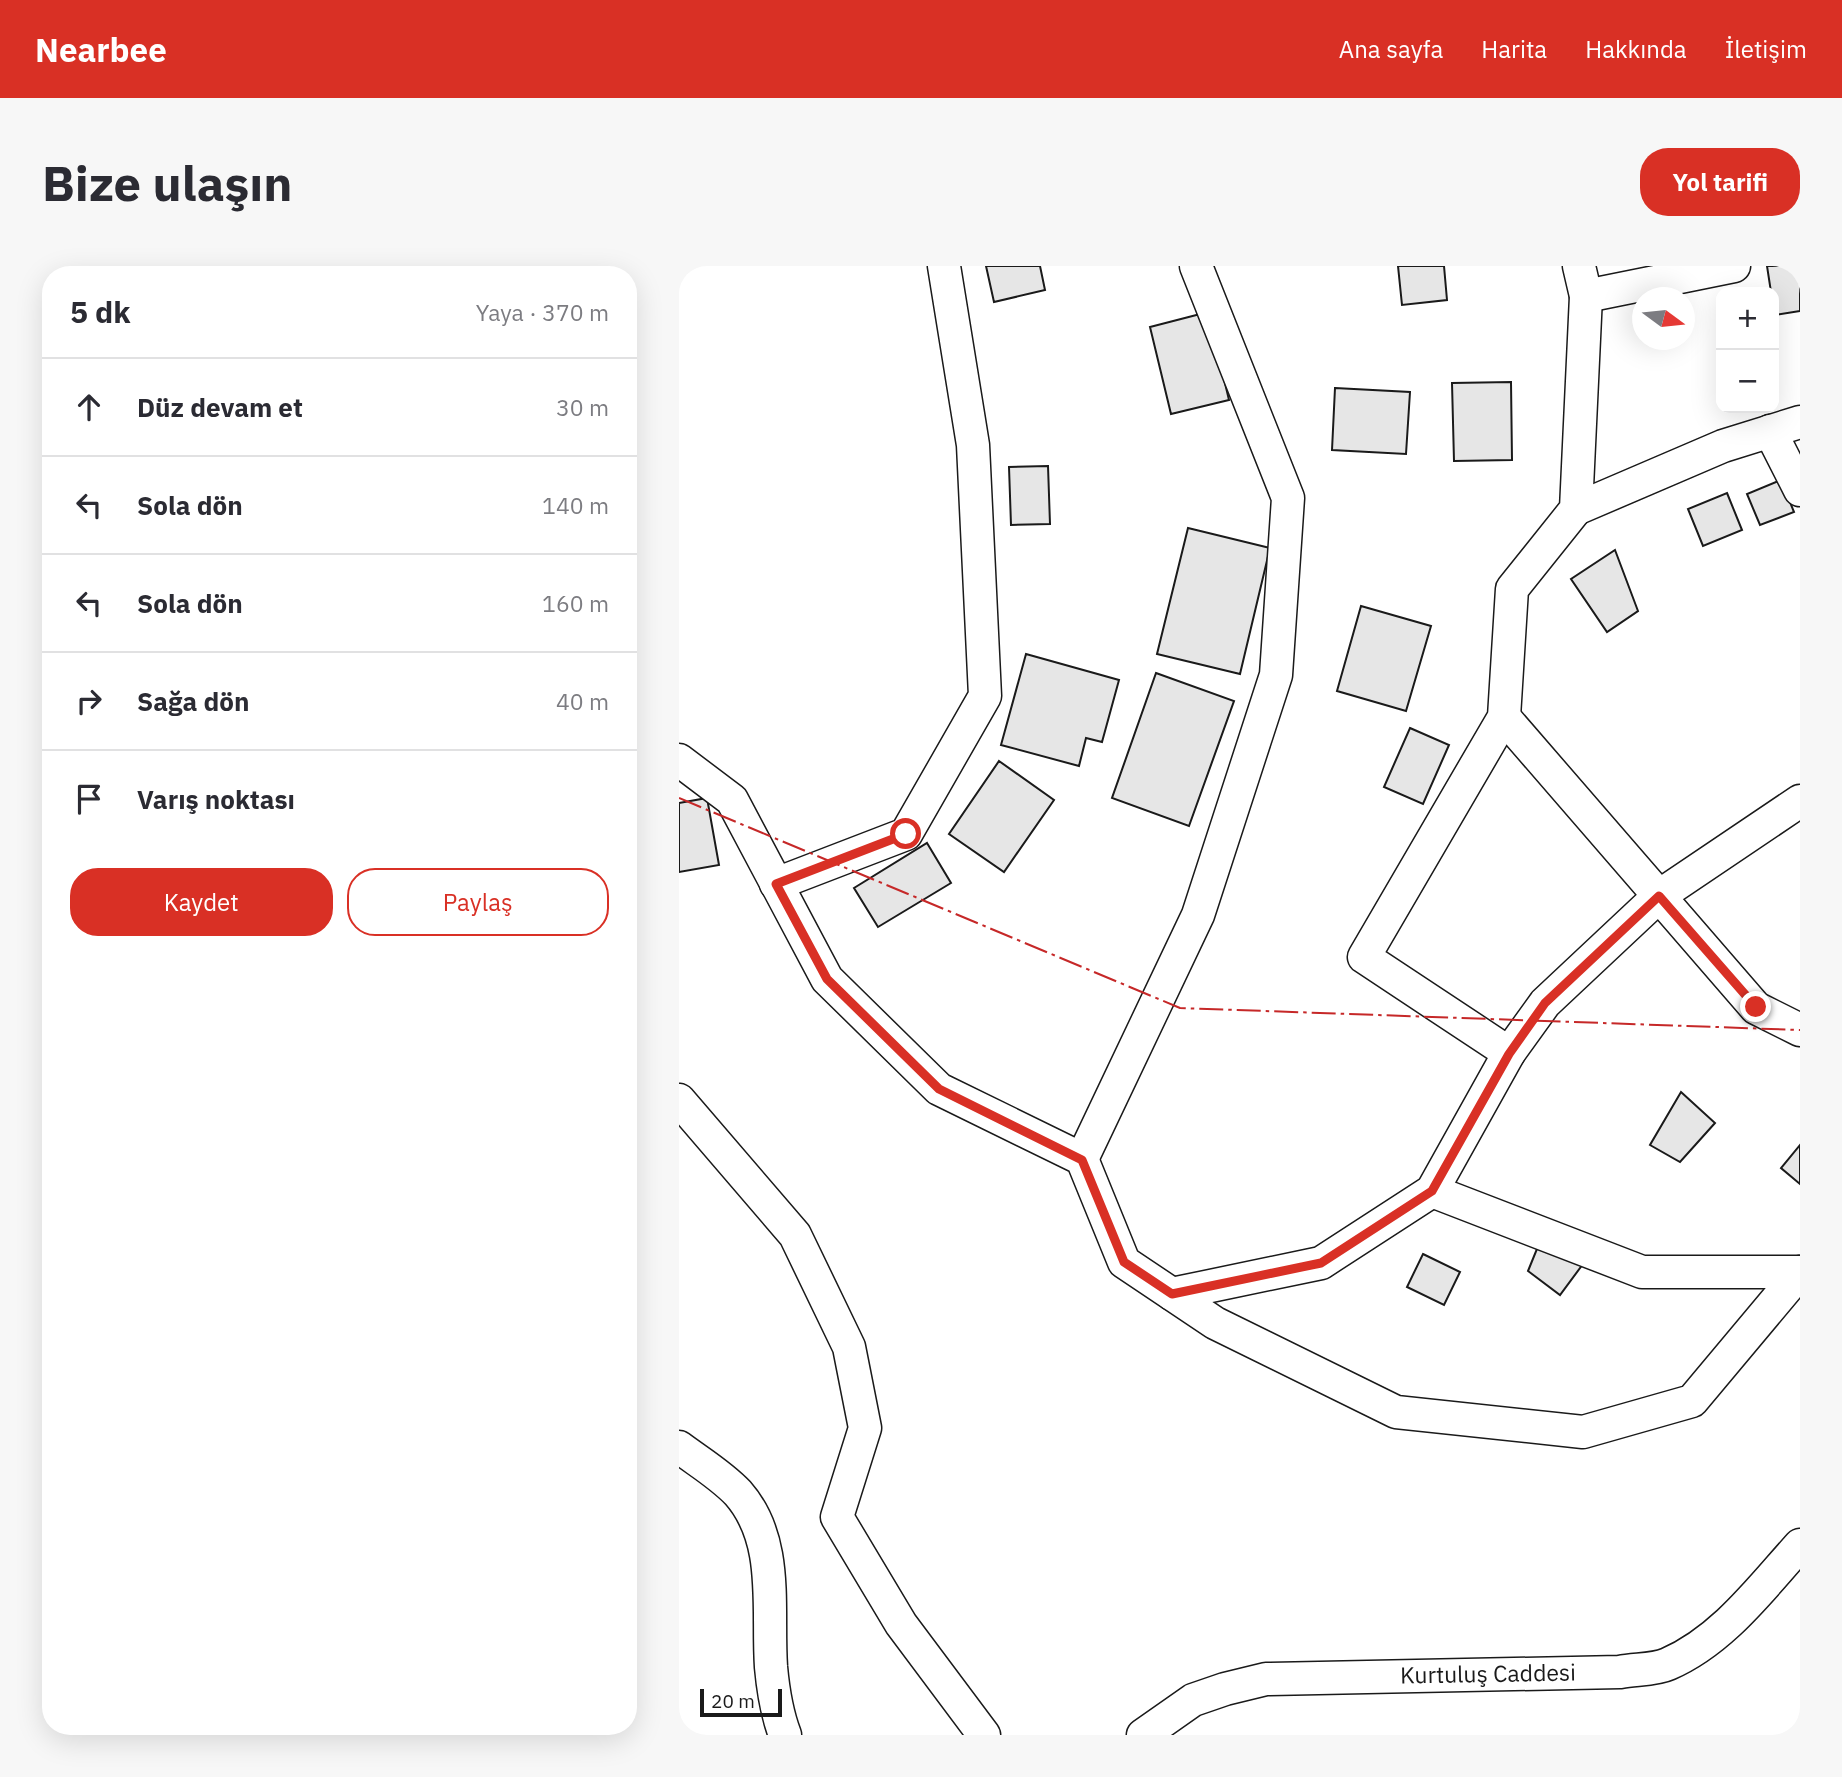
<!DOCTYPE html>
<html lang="tr">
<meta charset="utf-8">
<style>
:root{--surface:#fff;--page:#f7f7f7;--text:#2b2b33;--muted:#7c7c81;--line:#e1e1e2;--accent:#d93025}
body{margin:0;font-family:"IBM Plex Sans",sans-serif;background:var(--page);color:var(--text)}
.controls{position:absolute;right:21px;top:21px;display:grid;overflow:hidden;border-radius:14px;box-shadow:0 7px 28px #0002}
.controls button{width:63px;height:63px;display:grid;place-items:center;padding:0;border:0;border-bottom:2px solid var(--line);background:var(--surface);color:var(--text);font:35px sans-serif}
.compass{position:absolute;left:953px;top:21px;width:63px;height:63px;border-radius:50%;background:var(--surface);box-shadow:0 7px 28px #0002;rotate:105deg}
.scale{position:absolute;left:21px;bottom:18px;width:82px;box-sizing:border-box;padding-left:7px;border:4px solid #1a1a1a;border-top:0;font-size:19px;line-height:24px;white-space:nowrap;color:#1a1a1a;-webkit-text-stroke:5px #fff;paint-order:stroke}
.stop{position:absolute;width:21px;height:21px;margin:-16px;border:5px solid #d93025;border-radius:50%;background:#fff}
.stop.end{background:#d93025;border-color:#fff;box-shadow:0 2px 7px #0008}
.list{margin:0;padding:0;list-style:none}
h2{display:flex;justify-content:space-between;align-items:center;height:91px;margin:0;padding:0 28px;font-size:30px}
h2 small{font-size:23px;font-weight:400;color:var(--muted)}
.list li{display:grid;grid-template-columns:46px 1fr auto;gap:21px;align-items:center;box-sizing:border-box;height:98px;padding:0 28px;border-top:2px solid var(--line)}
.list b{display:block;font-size:26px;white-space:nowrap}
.list em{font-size:23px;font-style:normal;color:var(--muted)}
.actions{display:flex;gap:14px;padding:21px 28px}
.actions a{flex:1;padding:16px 0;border:2px solid var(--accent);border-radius:28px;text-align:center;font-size:24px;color:var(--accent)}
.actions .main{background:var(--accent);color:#fff}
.icon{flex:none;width:38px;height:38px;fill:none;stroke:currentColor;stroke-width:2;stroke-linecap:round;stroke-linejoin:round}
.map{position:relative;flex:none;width:1121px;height:1469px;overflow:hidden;border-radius:28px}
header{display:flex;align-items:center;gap:42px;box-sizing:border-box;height:98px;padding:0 35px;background:var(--accent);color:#fff}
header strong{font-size:33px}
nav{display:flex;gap:38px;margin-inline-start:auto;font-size:24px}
.intro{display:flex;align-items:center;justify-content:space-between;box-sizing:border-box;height:168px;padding:0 42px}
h1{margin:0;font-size:49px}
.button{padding:18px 32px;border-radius:28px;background:var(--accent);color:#fff;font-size:24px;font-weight:700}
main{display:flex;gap:42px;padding:0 42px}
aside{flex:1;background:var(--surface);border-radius:28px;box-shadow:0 7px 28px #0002}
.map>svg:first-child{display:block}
</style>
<header>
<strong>Nearbee</strong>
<nav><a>Ana sayfa</a><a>Harita</a><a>Hakkında</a><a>İletişim</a></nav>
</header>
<div class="intro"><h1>Bize ulaşın</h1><a class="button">Yol tarifi</a></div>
<main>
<aside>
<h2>5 dk<small>Yaya · 370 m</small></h2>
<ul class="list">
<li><svg class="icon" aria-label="ahead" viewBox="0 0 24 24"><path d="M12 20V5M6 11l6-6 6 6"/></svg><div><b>Düz devam et</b></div><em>30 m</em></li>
<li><svg class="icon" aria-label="left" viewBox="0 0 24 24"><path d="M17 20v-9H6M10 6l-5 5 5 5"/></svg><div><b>Sola dön</b></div><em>140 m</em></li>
<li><svg class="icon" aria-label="left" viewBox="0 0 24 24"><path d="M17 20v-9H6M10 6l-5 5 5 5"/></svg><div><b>Sola dön</b></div><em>160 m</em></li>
<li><svg class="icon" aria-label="right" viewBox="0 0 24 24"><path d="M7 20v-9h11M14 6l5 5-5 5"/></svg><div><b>Sağa dön</b></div><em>40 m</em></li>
<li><svg class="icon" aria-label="arrive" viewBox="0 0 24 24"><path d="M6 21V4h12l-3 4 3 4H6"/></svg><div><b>Varış noktası</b></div></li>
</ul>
<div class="actions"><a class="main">Kaydet</a><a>Paylaş</a></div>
</aside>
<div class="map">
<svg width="1121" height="1469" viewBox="0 0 1121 1469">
<rect width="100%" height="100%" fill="#fff"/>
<g fill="#e6e6e6" stroke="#1a1a1a" stroke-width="2">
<path d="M307,0H361L366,24L315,36Z"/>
<path d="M719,0H765L768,34L723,39Z"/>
<path d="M1088,0H1121V45L1096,49L1095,26H1092Z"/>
<path d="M529,46L550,134L492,148L471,61Z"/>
<path d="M832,116L833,194L775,195L773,117Z"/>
<path d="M656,122L731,126L727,188L653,184Z"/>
<path d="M369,200L371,258L332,259L330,201Z"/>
<path d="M1102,214L1115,246L1081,259L1068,228Z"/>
<path d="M1048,227L1063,264L1024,280L1009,243Z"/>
<path d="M509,262L591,282L561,408L478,388Z"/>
<path d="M936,284L959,345L928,366L892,313Z"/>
<path d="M682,340L752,360L727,445L658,425Z"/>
<path d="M347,388L440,414L423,476L407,472L400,500L322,479Z"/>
<path d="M477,407L555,435L510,560L433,532Z"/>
<path d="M731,462L770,479L744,538L705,521Z"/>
<path d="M320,495L375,534L325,606L270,568Z"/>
<path d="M28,532L40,599L0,606V537Z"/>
<path d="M248,577L272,617L199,661L175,622Z"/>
<path d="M1002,826L1036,857L1001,896L971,879Z"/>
<path d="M1121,879V918L1102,902Z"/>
<path d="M864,968L904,998L881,1029L849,1005Z"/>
<path d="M744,988L781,1006L765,1039L728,1021Z"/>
</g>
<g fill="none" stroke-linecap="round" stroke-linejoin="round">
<g stroke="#1a1a1a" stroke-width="35">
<g id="minor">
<path d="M907,30L1055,0"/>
<path d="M1091,165L1121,224"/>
<path d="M897,243L1044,180L1121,156"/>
<path d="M825,451L1077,742L1121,764"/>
<path d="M0,494L53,534L148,713L260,823L403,893L445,996L536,1057L717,1146L904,1166L1013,1135L1121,1006"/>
<path d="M97,618L227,568L306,430L294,179L265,0"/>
<path d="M830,787L685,691L825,451L833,323L897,243L907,30L900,0"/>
<path d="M0,834L116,969L170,1081L186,1162L158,1251L222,1358L305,1469"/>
<path d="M403,893L519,649L597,409L609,232L517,0"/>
<path d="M753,925L963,1006H1120"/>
<path d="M493,1028L642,997L753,925L830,787L866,737L980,630L1121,535"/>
<path d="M0,1181C20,1196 42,1209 59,1227C101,1275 88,1342 92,1401C94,1423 98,1448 106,1469"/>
<path d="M464,1469L514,1434L546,1423L587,1413L941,1406C956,1403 976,1404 989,1398C1044,1374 1082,1322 1121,1279"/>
</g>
</g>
<use href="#minor" stroke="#fff" stroke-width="32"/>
<path stroke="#c62828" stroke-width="2" stroke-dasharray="24 5 3.5 5" stroke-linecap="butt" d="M0,532L501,742L1121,764"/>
</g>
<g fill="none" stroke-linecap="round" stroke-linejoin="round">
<path stroke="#d93025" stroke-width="9" d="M227,568L97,618L148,713L260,823L403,894L445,996L493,1028L642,997L753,925L830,788L866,737L980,630L1077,741"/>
</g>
<g text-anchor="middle" stroke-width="5" stroke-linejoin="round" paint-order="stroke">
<g font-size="23" fill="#1a1a1a" stroke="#fff">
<text transform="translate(809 1408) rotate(-1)" y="8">Kurtuluş Caddesi</text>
</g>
</g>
</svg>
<div class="controls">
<button>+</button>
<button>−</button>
</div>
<svg class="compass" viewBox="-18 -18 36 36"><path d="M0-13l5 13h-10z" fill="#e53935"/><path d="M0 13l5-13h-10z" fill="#7c7c81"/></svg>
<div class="scale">20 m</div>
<div class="stop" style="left:227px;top:568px"></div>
<div class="stop end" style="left:1077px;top:741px"></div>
</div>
</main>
